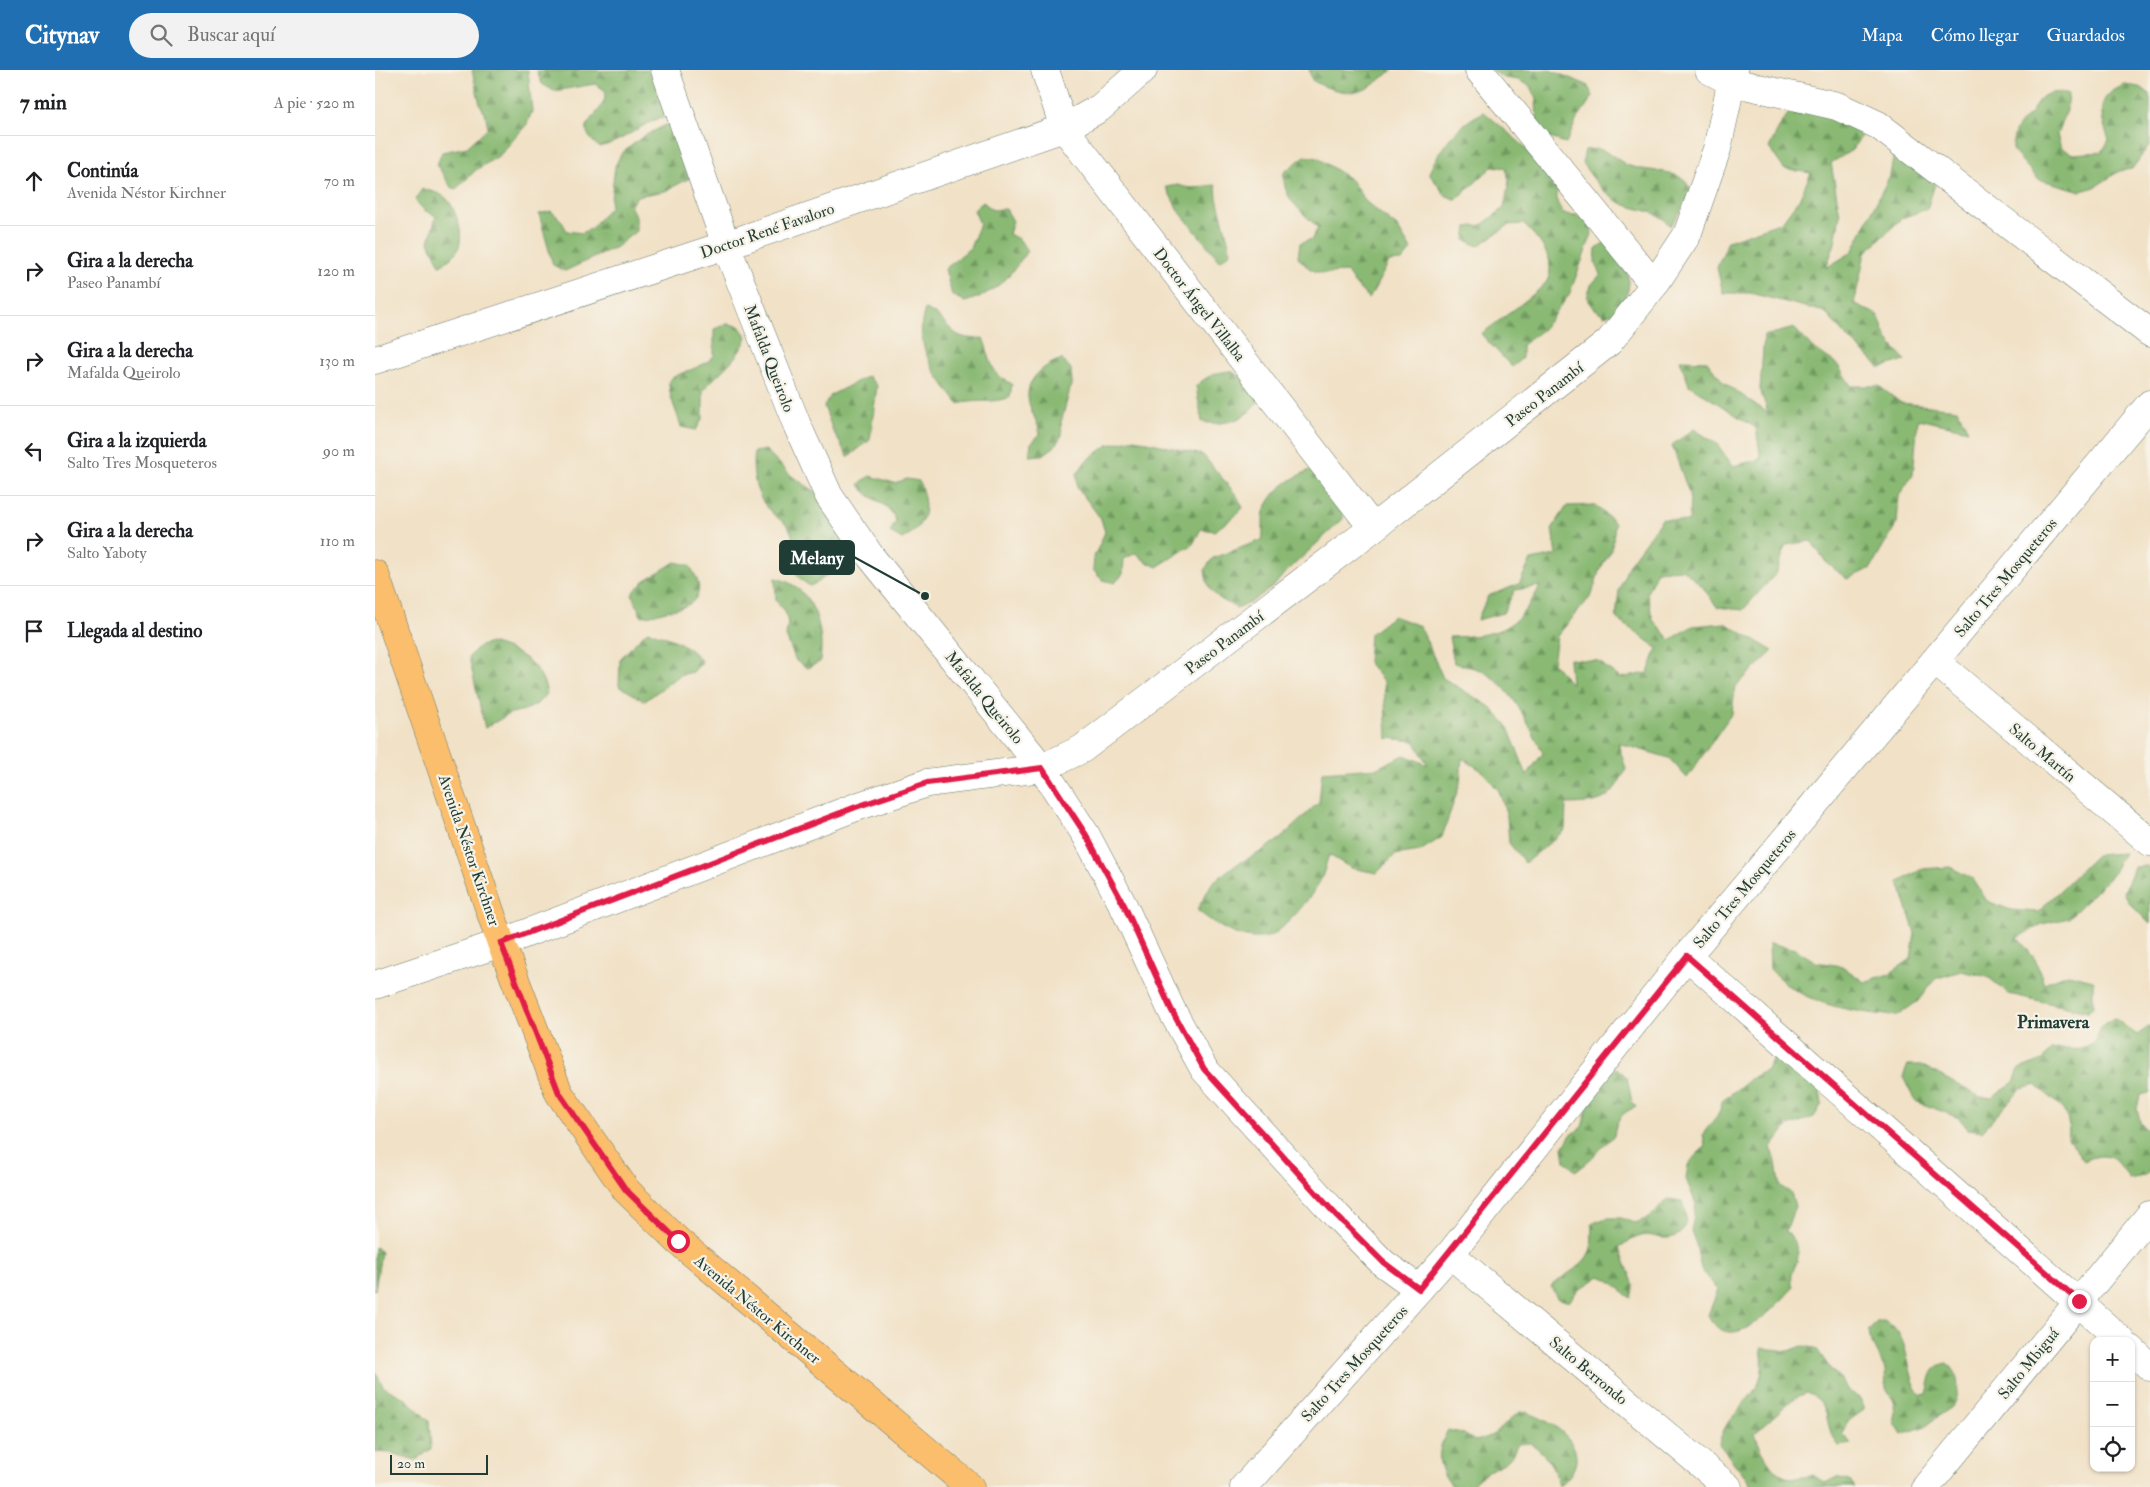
<!DOCTYPE html>
<html lang="es">
<meta charset="utf-8">
<style>
:root{--surface:#fff;--page:#f2f2f2;--text:#202124;--muted:#757577;--line:#e0e0e0;--accent:#1f6fb2}
body{margin:0;font-family:"IM FELL Double Pica",serif;background:var(--page);color:var(--text)}
.controls{position:absolute;right:15px;bottom:15px;display:grid;overflow:hidden;border-radius:10px;box-shadow:0 1px 4px #0004}
.controls button{width:45px;height:45px;display:grid;place-items:center;padding:0;border:0;border-bottom:1px solid var(--line);background:var(--surface);color:var(--text);font:25px sans-serif}
.scale{position:absolute;left:15px;bottom:12px;width:98px;box-sizing:border-box;padding-left:5px;border:2px solid #1f3d34;border-top:0;font-size:14px;line-height:18px;white-space:nowrap;color:#1f3d34;-webkit-text-stroke:4px #f7f3e8;paint-order:stroke}
.stop{position:absolute;width:15px;height:15px;margin:-11px;border:4px solid #e11d48;border-radius:50%;background:#fff}
.stop.end{background:#e11d48;border-color:#fff;box-shadow:0 1px 5px #0008}
.list{margin:0;padding:0;list-style:none}
h2{display:flex;justify-content:space-between;align-items:center;height:65px;margin:0;padding:0 20px;font-size:21px}
h2 small{font-size:16px;font-weight:400;color:var(--muted)}
.list li{display:grid;grid-template-columns:32px 1fr auto;gap:15px;align-items:center;box-sizing:border-box;height:90px;padding:0 20px;border-top:1px solid var(--line)}
.list b{display:block;font-size:19px;white-space:nowrap}
.list p{margin:0;font-size:16px;white-space:nowrap;color:var(--muted)}
.list em{font-size:16px;font-style:normal;color:var(--muted)}
.icon{flex:none;width:28px;height:28px;fill:none;stroke:currentColor;stroke-width:2;stroke-linecap:round;stroke-linejoin:round}
.map{position:relative;flex:none;width:1775px;height:1417px;overflow:hidden}
header{display:flex;align-items:center;gap:30px;box-sizing:border-box;height:70px;padding:0 25px;background:var(--accent);color:#fff}
header strong{font-size:24px}
nav{display:flex;gap:28px;margin-inline-start:auto;font-size:18px}
.search{width:350px;height:45px;background:var(--page);display:flex;align-items:center;gap:12px;box-sizing:border-box;padding:0 18px;border-radius:28px;color:var(--muted);font-size:19px}
main{display:flex}
aside{flex:1;background:var(--surface)}
.map>svg:first-child{display:block}
</style>
<header>
<strong>Citynav</strong>
<div class="search"><svg class="icon" aria-label="search" viewBox="0 0 24 24"><circle cx="10" cy="10" r="6"/><path d="M15 15l6 6"/></svg>Buscar aquí</div>
<nav><a>Mapa</a><a>Cómo llegar</a><a>Guardados</a></nav>
</header>
<main>
<aside>
<h2>7 min<small>A pie · 520 m</small></h2>
<ul class="list">
<li><svg class="icon" aria-label="ahead" viewBox="0 0 24 24"><path d="M12 20V5M6 11l6-6 6 6"/></svg><div><b>Continúa</b><p>Avenida Néstor Kirchner</p></div><em>70 m</em></li>
<li><svg class="icon" aria-label="right" viewBox="0 0 24 24"><path d="M7 20v-9h11M14 6l5 5-5 5"/></svg><div><b>Gira a la derecha</b><p>Paseo Panambí</p></div><em>120 m</em></li>
<li><svg class="icon" aria-label="right" viewBox="0 0 24 24"><path d="M7 20v-9h11M14 6l5 5-5 5"/></svg><div><b>Gira a la derecha</b><p>Mafalda Queirolo</p></div><em>130 m</em></li>
<li><svg class="icon" aria-label="left" viewBox="0 0 24 24"><path d="M17 20v-9H6M10 6l-5 5 5 5"/></svg><div><b>Gira a la izquierda</b><p>Salto Tres Mosqueteros</p></div><em>90 m</em></li>
<li><svg class="icon" aria-label="right" viewBox="0 0 24 24"><path d="M7 20v-9h11M14 6l5 5-5 5"/></svg><div><b>Gira a la derecha</b><p>Salto Yaboty</p></div><em>110 m</em></li>
<li><svg class="icon" aria-label="arrive" viewBox="0 0 24 24"><path d="M6 21V4h12l-3 4 3 4H6"/></svg><div><b>Llegada al destino</b></div></li>
</ul>
</aside>
<div class="map">
<svg width="1775" height="1417" viewBox="0 0 1775 1417">
<defs>
<pattern id="forest-firs" width="22" height="20" patternUnits="userSpaceOnUse" patternTransform="scale(1.25)"><rect width="22" height="20" fill="#89b973"/><path d="M5 1l3.5 6h-7zM16 11l3.5 6h-7z" fill="#6f985f"/></pattern>
</defs>
<rect width="100%" height="100%" fill="#f7f3e8"/>
<filter id="ink" filterUnits="userSpaceOnUse"><feTurbulence type="fractalNoise" baseFrequency=".02" numOctaves="2"/><feDisplacementMap in="SourceGraphic" scale="10" xChannelSelector="R" yChannelSelector="G"/><feConvolveMatrix kernelMatrix="1 2 1 2 8 2 1 2 1" color-interpolation-filters="sRGB"/></filter>
<filter id="wash" filterUnits="userSpaceOnUse"><feTurbulence type="fractalNoise" baseFrequency=".0096" numOctaves="4" result="noise"/><feDisplacementMap in="SourceGraphic" scale="20" xChannelSelector="R" yChannelSelector="G"/><feGaussianBlur stdDeviation="1.12" result="paint"/><feColorMatrix in="noise" values="0 0 0 0 0 0 0 0 0 0 0 0 0 0 0 0 0 1.4 0 .05"/><feComposite in="paint" operator="in"/></filter>
<g filter="url(#wash)">
<rect width="100%" height="100%" fill="#f1e1c6"/>
<g fill="url(#forest-firs)" stroke="#547b54">
<path d="M97,0H153L157,41L152,54L125,85L101,100L81,119L76,117L62,95L67,82L92,77L113,58L111,46L105,34Z"/>
<path d="M278,0L295,45C269,50 250,72 224,77C198,55 220,51 228,33C230,30 230,25 231,21L220,14L179,21L167,14L162,1Z"/>
<path d="M934,0H1018C1009,6 1001,14 991,19C975,26 951,19 937,10Z"/>
<path d="M1116,0H1175L1212,15L1218,26L1202,49L1191,74L1170,65L1162,54L1161,28L1155,16L1143,10L1129,8Z"/>
<path d="M1750,15L1765,17L1775,24V74L1757,99L1744,101L1720,117L1706,121L1663,109L1638,81C1638,60 1641,57 1655,44C1659,40 1660,34 1664,30C1672,21 1682,22 1693,24L1691,40L1682,65L1686,78L1698,84L1727,82L1734,70C1725,44 1719,27 1750,15Z"/>
<path d="M1425,29L1475,41L1486,66L1477,80L1456,93L1465,145L1460,173L1451,198L1477,182L1515,105L1520,78L1560,114L1552,139L1527,148L1490,183L1479,234L1503,245L1512,269L1530,290L1505,298L1467,262L1450,242L1375,223H1348L1342,198L1353,171L1407,152L1424,129L1436,103L1409,99L1394,78L1407,52Z"/>
<path d="M1109,42L1171,95L1182,117V132L1188,144L1202,145L1214,151L1217,164L1194,225L1168,259L1147,275V288L1137,297L1106,264C1117,256 1168,219 1172,211C1183,191 1162,166 1148,154L1134,155L1103,176L1090,170L1092,157L1107,155L1129,138L1134,111L1131,98L1118,96L1081,130L1070,125L1054,103C1065,77 1083,54 1109,42Z"/>
<path d="M291,55L304,56L315,108L290,121L262,126L255,136L261,147V161L241,177L190,201L178,195L164,144L176,141L186,150L192,161L207,163L218,157L235,137L240,96L246,84L267,67Z"/>
<path d="M1223,79C1239,83 1245,94 1258,97C1277,102 1291,99 1309,109L1316,120L1311,134L1295,156C1281,138 1265,142 1246,133C1229,125 1218,108 1207,93L1210,80Z"/>
<path d="M930,86L943,88L976,110L990,131L1022,157L1036,180L1027,191L1014,192L994,229L979,213L972,202C948,203 939,207 923,187L925,173L937,169L943,158C926,140 906,128 909,102Z"/>
<path d="M803,115C820,121 824,116 841,115L842,128L856,182L845,191L803,140L791,117Z"/>
<path d="M47,119C55,121 66,123 72,129C78,136 80,143 83,151C89,172 85,185 65,195L54,172L61,146L49,140L40,130Z"/>
<path d="M608,132L618,140L631,139L638,151L634,164L645,170L652,181C634,208 622,222 590,232L577,225L570,199L595,178L605,154L599,140Z"/>
<path d="M1232,172C1252,200 1263,208 1244,241L1230,246L1219,238L1212,228L1216,215L1226,204L1220,192L1221,179Z"/>
<path d="M550,239C578,250 571,272 608,268C617,290 613,302 637,314L635,327C618,334 601,329 583,334C562,306 537,276 550,239Z"/>
<path d="M352,254L364,256L372,267C363,290 344,302 328,320V348L321,360L306,357C302,341 293,326 294,310C310,299 325,300 339,286V259Z"/>
<path d="M1419,258L1438,278L1462,294L1476,316H1504L1526,333L1582,339L1593,360L1543,349L1538,404L1524,426L1522,453L1496,498L1472,509L1451,492L1436,471L1411,475L1402,502L1368,540L1342,537L1327,516L1307,499L1282,501L1272,523L1278,550L1295,570L1318,556L1350,553L1398,581L1360,617L1357,643L1312,708L1294,688L1243,673L1251,699C1234,732 1228,733 1191,734L1190,760L1150,793L1134,773L1132,746L1124,721L1107,701L1087,688L1085,713L1067,767L1045,781L1020,785L1002,803L976,798L954,785C951,792 950,800 947,807C941,822 908,863 892,867C865,872 842,856 822,840L837,813L857,797L882,784L905,769L944,732L947,702L1002,698L1029,685L1053,695L1039,671L1012,668L1009,612L993,592L995,564L1018,546L1045,556L1068,608L1114,636L1132,655L1152,705L1168,683C1152,653 1138,616 1105,600C1097,597 1087,595 1079,593L1074,567C1122,566 1142,561 1165,516L1140,520L1128,543L1102,550L1113,526L1144,514L1156,490L1181,485L1177,459L1192,436L1220,435L1240,453L1237,479L1224,501L1217,525L1182,566L1178,593L1196,614L1194,589L1223,591L1245,608L1273,603L1282,578L1241,548L1244,520L1254,494L1287,449L1314,452L1315,426L1297,375L1319,359L1342,374L1358,396L1386,389L1381,358L1314,315L1305,290L1332,291L1349,313L1393,343L1385,319L1389,266Z"/>
<path d="M687,289L696,299L697,312L686,352L687,365L679,377L668,385L654,386L656,373L665,364C663,351 654,340 653,327C652,307 671,294 687,289Z"/>
<path d="M856,301L867,308L885,327C874,350 850,356 827,352L821,316C832,306 841,302 856,301Z"/>
<path d="M493,306L502,316L495,370L473,387L458,361L449,336L456,325Z"/>
<path d="M760,369L828,385L862,426L868,438L859,447L839,461L826,459L818,474L782,497L771,492L761,483L749,489L748,504L740,513L727,510L718,500L719,487L730,462L726,449L702,417V404L711,391L733,375Z"/>
<path d="M391,380L418,407L452,429L472,464C464,491 462,503 435,516C416,505 418,494 417,473C417,470 418,465 416,462C413,453 403,449 397,443C381,428 376,403 379,382Z"/>
<path d="M935,400L948,402L968,436V449L908,505L899,516L875,533L861,538C841,526 832,524 830,499L838,488L887,470C889,461 887,449 889,442C897,420 915,409 935,400Z"/>
<path d="M495,406L519,413L532,409L544,411C554,437 553,455 527,469L515,462L521,451C512,429 497,434 484,414Z"/>
<path d="M300,492L314,495C331,519 326,535 296,540C285,542 278,546 266,546L257,524L269,511Z"/>
<path d="M400,508C438,515 450,558 445,592L432,598L421,591L411,566L413,553L410,541L401,531Z"/>
<path d="M272,561C294,567 313,573 327,592L318,602L305,605L270,631L244,616L245,589Z"/>
<path d="M115,573C143,580 167,594 172,624L162,634L150,640L136,643L110,658L94,587L103,577Z"/>
<path d="M1749,783L1735,807L1694,848L1667,854L1643,868L1660,889L1669,913L1693,904L1718,910V936L1713,942L1634,924L1613,907L1586,901L1560,909L1543,931L1522,946C1487,943 1449,938 1418,919C1409,914 1402,906 1395,899L1394,873L1420,879L1441,892L1467,896L1489,912L1514,904L1536,889L1540,863L1524,812L1547,799L1575,797L1598,809L1612,831L1636,840L1663,842L1721,785Z"/>
<path d="M1772,796L1775,799V854L1755,834L1749,822L1759,797Z"/>
<path d="M1739,948L1762,965L1775,956V1023L1765,1025L1762,1039L1765,1052L1775,1064V1101L1769,1106L1754,1109C1743,1088 1732,1080 1709,1091L1693,1069C1698,1040 1681,1033 1661,1015L1646,1019L1607,1061L1593,1059L1584,1048L1540,1031L1528,1007L1533,995H1546L1605,1027L1617,1028L1639,1012L1644,999L1668,990L1676,980C1689,977 1703,982 1712,977C1722,973 1722,961 1729,954C1731,952 1736,950 1739,948Z"/>
<path d="M1410,984L1445,1021L1447,1034L1439,1047L1413,1056L1396,1078C1403,1090 1401,1103 1405,1116L1416,1123L1420,1136L1411,1161C1438,1192 1410,1194 1418,1218C1398,1239 1355,1288 1333,1245L1343,1220L1326,1199L1321,1174L1316,1161L1321,1134L1311,1109L1313,1095L1321,1085L1330,1077L1328,1064L1344,1043L1348,1029C1364,1020 1374,1006 1391,1001L1398,989Z"/>
<path d="M1241,998L1252,1007L1257,1032L1261,1037C1246,1043 1241,1049 1239,1066C1226,1077 1214,1093 1200,1101L1190,1091L1188,1078L1195,1066L1207,1057L1215,1029L1231,1007Z"/>
<path d="M1293,1129L1307,1131C1314,1145 1314,1166 1293,1168C1285,1169 1274,1163 1266,1166C1259,1168 1251,1173 1244,1177L1259,1215L1256,1228C1243,1220 1241,1211 1225,1206L1202,1221L1194,1232L1182,1228L1176,1216C1188,1205 1209,1197 1215,1181C1218,1174 1216,1162 1217,1153L1232,1148H1246L1260,1153L1274,1148Z"/>
<path d="M0,1177L6,1182L0,1220Z"/>
<path d="M1509,1251C1537,1262 1529,1305 1546,1325L1552,1324C1556,1310 1554,1297 1572,1293C1587,1309 1584,1321 1577,1337L1548,1357L1527,1364L1520,1353L1519,1331L1511,1319L1510,1299L1494,1268L1493,1260L1502,1252Z"/>
<path d="M1427,1276L1441,1278L1457,1301L1467,1309L1473,1322L1485,1328L1489,1340L1472,1352L1467,1364L1477,1374L1464,1376C1445,1353 1460,1333 1431,1323L1418,1329L1380,1363C1384,1377 1396,1402 1411,1407C1420,1409 1430,1407 1438,1405L1450,1413L1462,1407L1476,1412L1480,1417H1378L1344,1374C1353,1332 1396,1330 1386,1278L1414,1281Z"/>
<path d="M0,1302L9,1317L31,1329L54,1351L56,1379L41,1390L16,1383L0,1382Z"/>
<path d="M1147,1341C1182,1351 1226,1383 1184,1416C1180,1397 1171,1383 1155,1373L1142,1374C1134,1395 1130,1391 1114,1401C1106,1405 1101,1411 1095,1417H1078C1061,1398 1061,1381 1073,1360L1087,1363L1100,1371C1128,1365 1126,1353 1147,1341Z"/>
</g>
</g>
<g filter="url(#ink)">
<g fill="none" stroke-linecap="round" stroke-linejoin="round">
<g stroke="#687667" stroke-width="29">
<g id="minor">
<path d="M290,0L351,175L422,355L454,426L496,487L667,698L711,765L749,837L796,939L829,999L962,1146L1008,1193L1044,1219"/>
<path d="M670,0L689,58L998,458"/>
<path d="M1104,0L1279,215"/>
<path d="M1334,0L1357,12L1462,36L1503,55L1775,263"/>
<path d="M0,290L351,175L689,58L725,38L768,0"/>
<path d="M1560,591L1775,772"/>
<path d="M1312,886L1747,1271"/>
<path d="M0,915L126,873L481,737L552,713L667,698L707,679L998,458L1234,272L1279,215L1312,165L1342,79L1359,0"/>
<path d="M1075,1184L1353,1417"/>
<path d="M1756,1279L1775,1297"/>
<path d="M869,1417L1075,1184L1312,886L1775,334"/>
<path d="M1551,1417L1775,1145"/>
</g>
</g>
<g stroke="#687667" stroke-width="29">
<path id="major" d="M0,504L126,873L184,1023L251,1120L303,1171L595,1417"/>
</g>
<use href="#minor" stroke="#fff" stroke-width="28"/>
<use href="#major" stroke="#fabe6d" stroke-width="28"/>
</g>
</g>
<g fill="none" stroke-linecap="round" stroke-linejoin="round" filter="url(#ink)">
<path stroke="#e11d48" stroke-width="6" d="M303,1171L251,1120L184,1023L126,873L481,737L552,713L667,698L711,765L750,837L796,939L829,999L962,1146L1008,1192L1044,1219L1312,886L1704,1231"/>
</g>
<g text-anchor="middle" stroke-width="4.5" stroke-linejoin="round" paint-order="stroke">
<g font-size="16" fill="#1f3d34" stroke="#f7f3e8">
<text transform="translate(392 160) rotate(-19)" y="6">Doctor René Favaloro</text>
<text transform="translate(825 234) rotate(52)" y="6">Doctor Ángel Villalba</text>
<text transform="translate(395 288) rotate(69)" y="6">Mafalda Queirolo</text>
<text transform="translate(1169 324) rotate(-38)" y="6">Paseo Panambí</text>
<text transform="translate(1630 507) rotate(-50)" y="6">Salto Tres Mosqueteros</text>
<text transform="translate(849 572) rotate(-37)" y="6">Paseo Panambí</text>
<text transform="translate(610 627) rotate(51)" y="6">Mafalda Queirolo</text>
<text transform="translate(1668 682) rotate(40)" y="6">Salto Martín</text>
<text transform="translate(95 780) rotate(71)" y="6">Avenida Néstor Kirchner</text>
<text transform="translate(1369 818) rotate(-50)" y="6">Salto Tres Mosqueteros</text>
<text transform="translate(383 1239) rotate(40)" y="6">Avenida Néstor Kirchner</text>
<text transform="translate(979 1293) rotate(-48)" y="6">Salto Tres Mosqueteros</text>
<text transform="translate(1653 1293) rotate(-51)" y="6">Salto Mbiguá</text>
<text transform="translate(1214 1300) rotate(40)" y="6">Salto Berrondo</text>
</g>
<g font-size="18" font-weight="bold" fill="#1f3d34" stroke="#f7f3e8">
<text x="1678" y="958">Primavera</text>
</g>
</g>
<path fill="none" stroke="#1f3d34" stroke-width="2" d="M550 526L479 487"/>
<circle fill="#1f3d34" stroke="#f7f3e8" stroke-width="2" cx="550" cy="526" r="5"/>
<rect fill="#1f3d34" stroke="#1f3d34" stroke-width="2" x="405" y="471" width="74" height="33" rx="5"/>
<g font-size="18" text-anchor="middle" font-weight="bold" fill="#fff">
<text x="442" y="494">Melany</text>
</g>
</svg>
<div class="controls">
<button>+</button>
<button>−</button>
<button><svg class="icon" aria-label="locate" viewBox="0 0 24 24"><circle cx="12" cy="12" r="6"/><path d="M12 2v4M12 18v4M2 12h4M18 12h4"/></svg></button>
</div>
<div class="scale">20 m</div>
<div class="stop" style="left:303px;top:1171px"></div>
<div class="stop end" style="left:1704px;top:1231px"></div>
</div>
</main>
